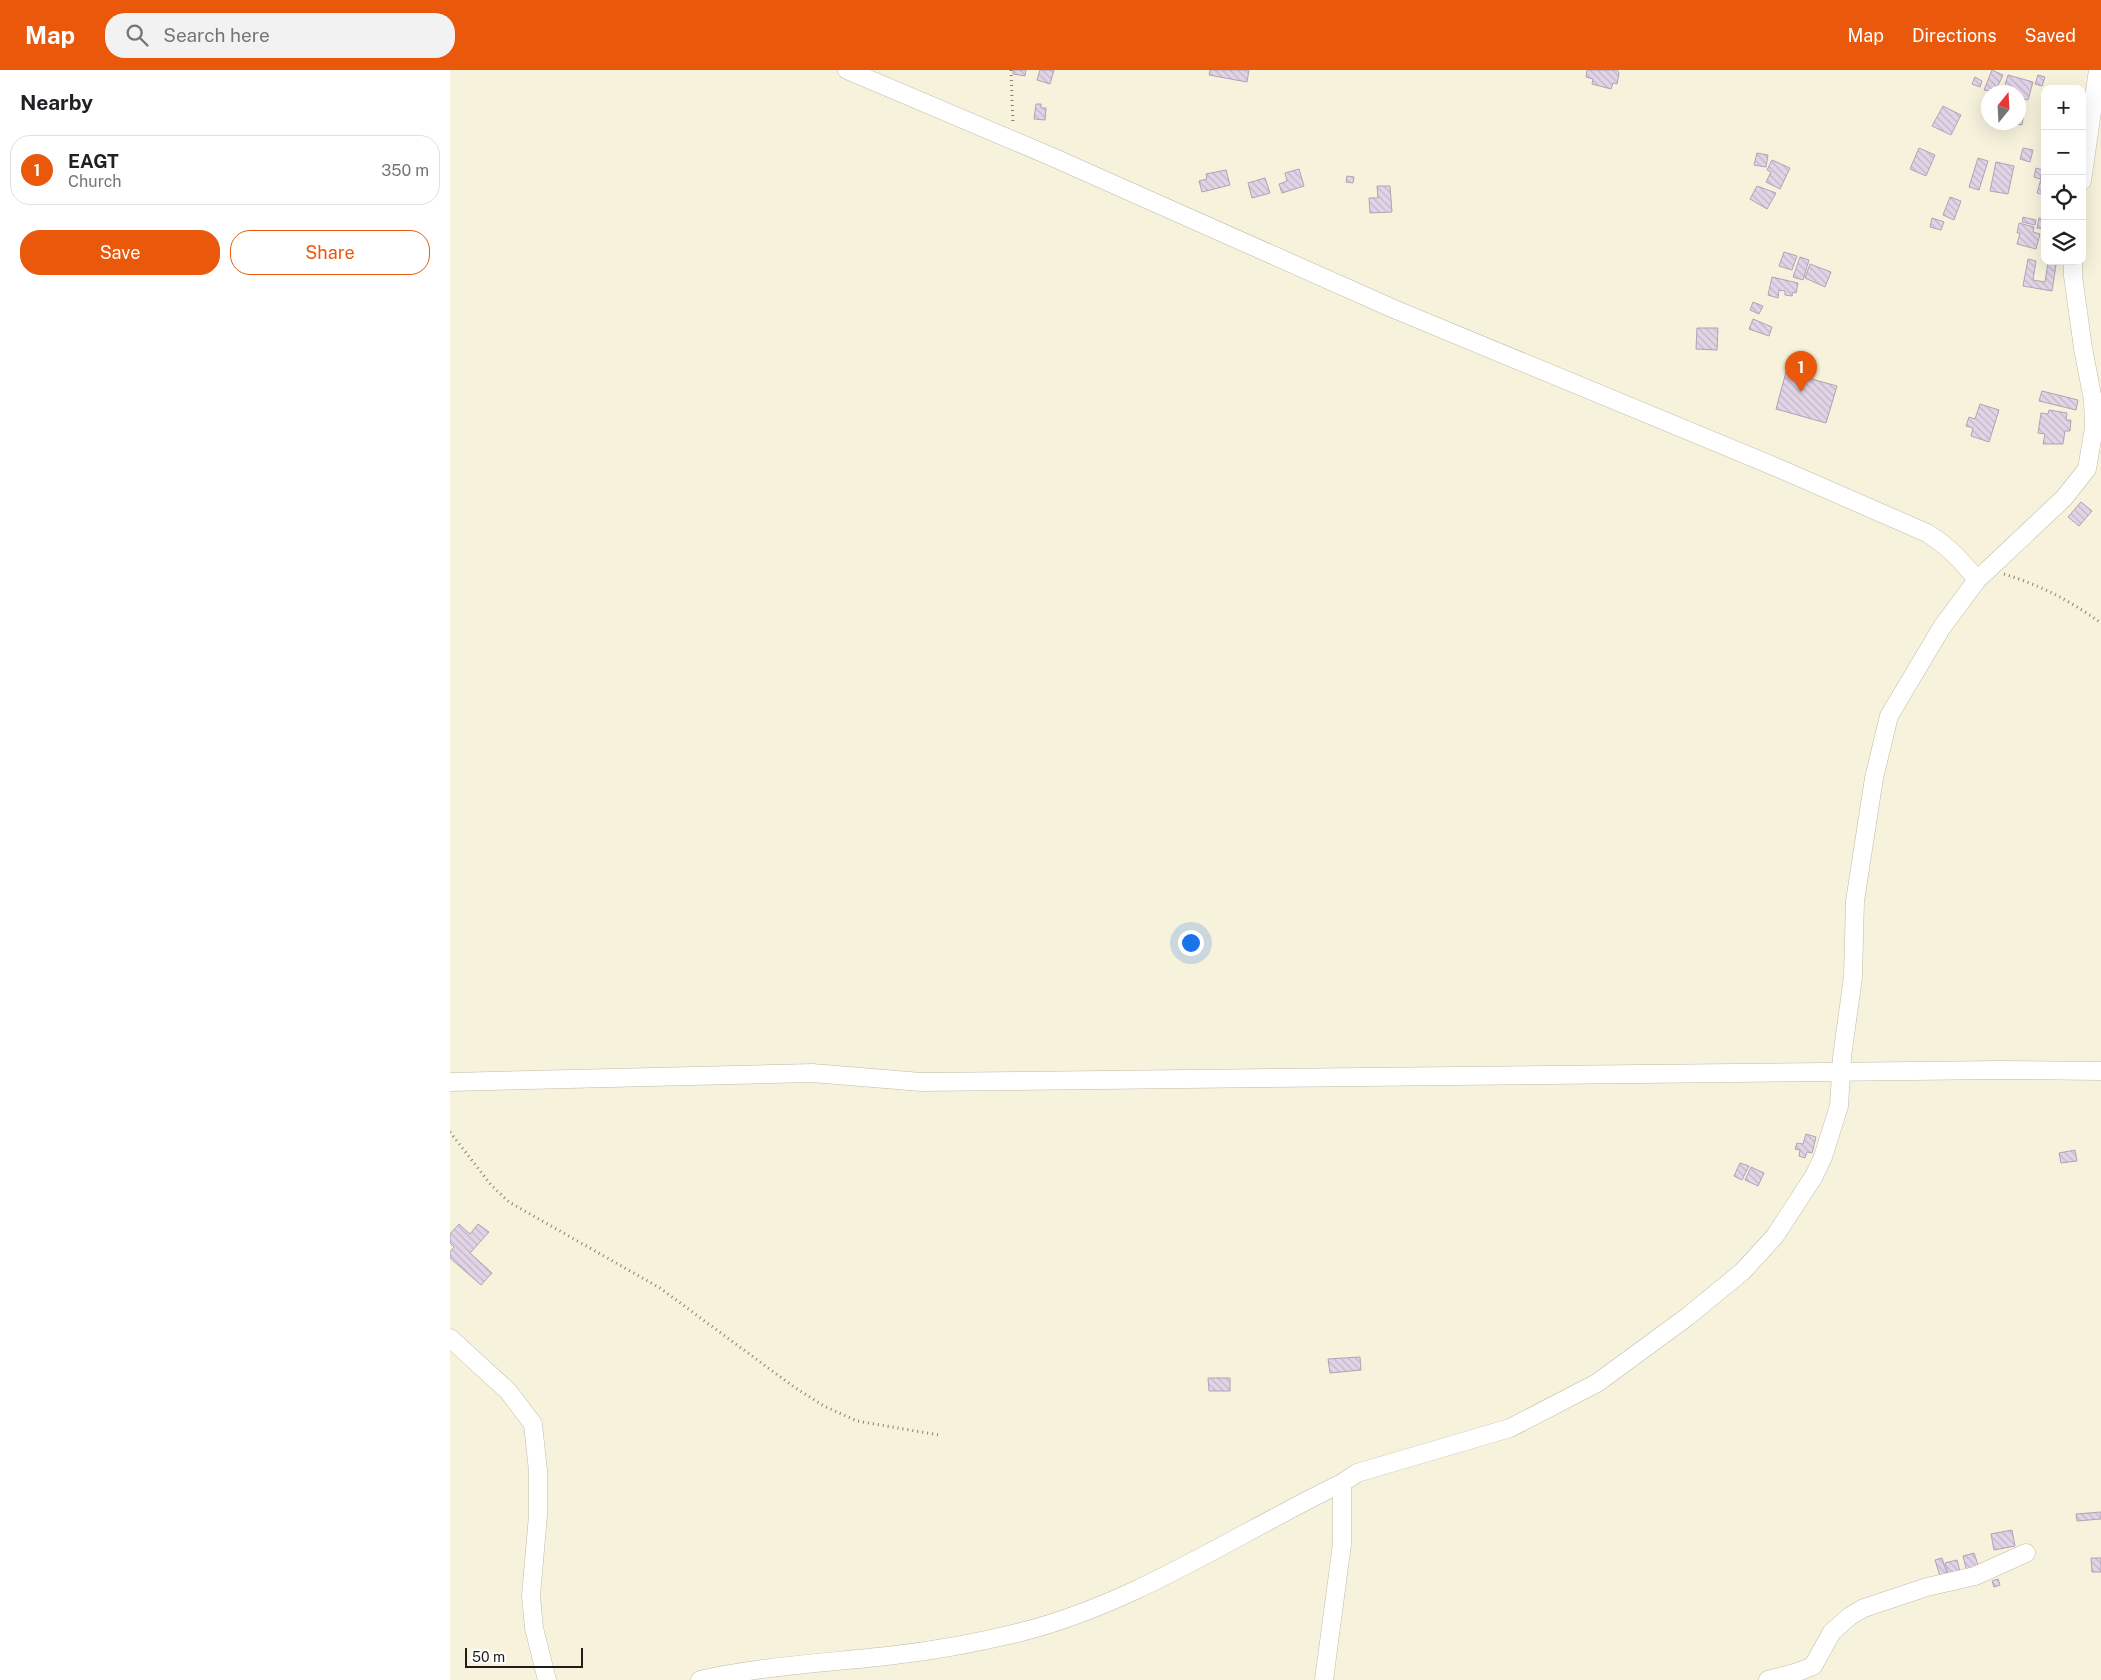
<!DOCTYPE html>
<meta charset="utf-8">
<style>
:root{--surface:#fff;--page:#f2f2f2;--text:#202124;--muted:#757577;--line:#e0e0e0;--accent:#ea580c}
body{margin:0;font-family:"Public Sans",sans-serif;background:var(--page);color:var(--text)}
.controls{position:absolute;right:15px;top:15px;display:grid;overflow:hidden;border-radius:10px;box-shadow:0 5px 20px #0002}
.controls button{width:45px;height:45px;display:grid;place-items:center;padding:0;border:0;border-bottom:1px solid var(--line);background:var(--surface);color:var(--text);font:25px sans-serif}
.compass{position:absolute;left:1531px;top:15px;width:45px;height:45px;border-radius:50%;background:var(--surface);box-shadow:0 5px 20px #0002;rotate:18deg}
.scale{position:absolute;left:15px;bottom:12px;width:118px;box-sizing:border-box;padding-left:5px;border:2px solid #1f1d15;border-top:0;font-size:14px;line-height:18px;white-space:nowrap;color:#1f1d15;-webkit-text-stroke:4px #fff;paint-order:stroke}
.you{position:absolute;left:740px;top:872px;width:18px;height:18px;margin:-12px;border:4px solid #fff;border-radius:50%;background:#1a73e8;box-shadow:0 0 0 8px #1a73e833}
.badge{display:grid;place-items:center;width:32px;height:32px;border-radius:50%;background:var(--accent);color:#fff;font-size:16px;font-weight:700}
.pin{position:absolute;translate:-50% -41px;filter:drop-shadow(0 1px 2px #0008)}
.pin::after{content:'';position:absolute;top:26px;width:18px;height:15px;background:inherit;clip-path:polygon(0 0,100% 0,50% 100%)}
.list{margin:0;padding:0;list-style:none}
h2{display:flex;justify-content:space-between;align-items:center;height:65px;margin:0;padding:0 20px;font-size:21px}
h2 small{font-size:16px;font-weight:400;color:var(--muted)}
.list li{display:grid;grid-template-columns:32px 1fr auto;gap:15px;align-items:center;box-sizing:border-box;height:70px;margin:0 10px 10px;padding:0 10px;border:1px solid var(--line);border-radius:20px}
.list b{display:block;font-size:19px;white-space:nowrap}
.list p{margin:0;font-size:16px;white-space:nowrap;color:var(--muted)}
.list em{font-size:16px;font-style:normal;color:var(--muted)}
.actions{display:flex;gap:10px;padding:15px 20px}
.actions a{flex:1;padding:11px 0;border:1px solid var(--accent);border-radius:20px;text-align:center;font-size:18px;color:var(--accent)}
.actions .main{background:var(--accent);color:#fff}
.icon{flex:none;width:28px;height:28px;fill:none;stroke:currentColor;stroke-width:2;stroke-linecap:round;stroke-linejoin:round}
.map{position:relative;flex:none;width:1651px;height:1610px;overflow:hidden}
header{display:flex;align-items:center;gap:30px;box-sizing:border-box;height:70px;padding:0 25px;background:var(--accent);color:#fff}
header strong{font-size:24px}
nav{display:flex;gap:28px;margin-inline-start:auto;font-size:18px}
.search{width:350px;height:45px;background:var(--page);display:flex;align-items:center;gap:12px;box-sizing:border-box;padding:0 18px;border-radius:20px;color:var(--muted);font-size:19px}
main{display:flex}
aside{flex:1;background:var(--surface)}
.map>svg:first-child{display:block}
</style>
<header>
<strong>Map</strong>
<div class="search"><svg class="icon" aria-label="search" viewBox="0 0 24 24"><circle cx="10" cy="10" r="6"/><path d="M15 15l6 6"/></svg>Search here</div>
<nav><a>Map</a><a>Directions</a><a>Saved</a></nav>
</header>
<main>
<aside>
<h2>Nearby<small></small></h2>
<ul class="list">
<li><span class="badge">1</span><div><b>EAGT</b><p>Church</p></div><em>350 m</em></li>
</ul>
<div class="actions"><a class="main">Save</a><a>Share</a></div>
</aside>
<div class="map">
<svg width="1651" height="1610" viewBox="0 0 1651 1610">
<defs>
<pattern id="building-back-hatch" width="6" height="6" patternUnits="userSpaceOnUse" patternTransform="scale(1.25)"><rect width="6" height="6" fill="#e1d4e7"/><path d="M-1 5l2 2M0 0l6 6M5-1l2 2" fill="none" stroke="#c1b6c5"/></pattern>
</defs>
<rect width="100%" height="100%" fill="#f7f2dc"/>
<g fill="url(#building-back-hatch)" stroke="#afa3b6">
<path d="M563,0H576L575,6L563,4Z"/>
<path d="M590,0H604L600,14L587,10Z"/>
<path d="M760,0H799L797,12L759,5Z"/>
<path d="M1137,0H1167L1169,3L1167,14L1163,13L1161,19L1142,14L1143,9L1136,7Z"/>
<path d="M1542,0L1553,5L1545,22L1534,20Z"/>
<path d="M1558,5L1583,12L1578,30L1568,28V22H1553Z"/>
<path d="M1588,5L1595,7L1592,16L1585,14Z"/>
<path d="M1525,7L1532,11L1530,17L1522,14Z"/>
<path d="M586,34H591V38H596L595,50L584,49Z"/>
<path d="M1493,36L1511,45L1501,65L1482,56Z"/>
<path d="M1568,41L1574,42L1572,55L1561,53L1568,52Z"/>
<path d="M1469,78L1485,85L1476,106L1460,99Z"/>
<path d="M1573,78L1583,80L1580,92L1570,89Z"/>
<path d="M1307,83L1318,85L1316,97L1304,95Z"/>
<path d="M1528,88L1538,91L1529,120L1519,117Z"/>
<path d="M1322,90L1340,98L1330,119L1316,112L1321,102L1317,100Z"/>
<path d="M1546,92L1564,96L1558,124L1540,121Z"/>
<path d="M1586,98L1593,100L1590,109L1584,107Z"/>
<path d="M849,99L854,116L832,123L829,114L837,111L835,103Z"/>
<path d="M776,100L780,115L752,122L749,111L757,109L756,104Z"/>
<path d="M1593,102H1595V125L1587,123Z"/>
<path d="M897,106L904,107L903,113L896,112Z"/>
<path d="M815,108L820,123L802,128L798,113Z"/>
<path d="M927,116H940L942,142L920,143L919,128H928Z"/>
<path d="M1307,116L1326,123L1317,139L1300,129Z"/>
<path d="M1500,127L1511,131L1504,150L1493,145Z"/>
<path d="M1573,147L1586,150L1585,155L1572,152Z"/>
<path d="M1482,148L1494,152L1491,160L1480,157Z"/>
<path d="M1589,148L1595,149V159L1587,158Z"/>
<path d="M1569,153L1584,157L1583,162L1590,164L1586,179L1567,174L1570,163H1567Z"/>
<path d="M1334,182L1347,186L1342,200L1329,196Z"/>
<path d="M1350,187L1359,190L1353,210L1343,207Z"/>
<path d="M1578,189L1586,191L1583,210L1595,212L1598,193L1606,195L1602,221L1573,216Z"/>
<path d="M1360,194L1381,202L1375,217L1355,208Z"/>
<path d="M1322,207L1348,213L1346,223L1343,222L1342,226L1335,225V221L1329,220L1328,228L1318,225Z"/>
<path d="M1303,232L1313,236L1309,244L1300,240Z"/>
<path d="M1303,249L1322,257L1319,266L1299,259Z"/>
<path d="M1247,258H1268L1267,280L1246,279Z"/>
<path d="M1336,302L1387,316L1376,353L1326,339Z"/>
<path d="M1592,321L1628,330L1626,340L1589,331Z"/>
<path d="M1530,334L1549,340L1539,372L1521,366L1523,358L1516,356L1519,347L1525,349Z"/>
<path d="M1599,340L1617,343L1616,350H1621L1620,361H1615L1613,374H1593L1595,364L1588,363L1591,343L1598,344Z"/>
<path d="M1631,432L1642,441L1629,456L1618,447Z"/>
<path d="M1356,1064L1366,1067L1362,1083L1357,1082L1355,1088L1349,1086L1350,1080L1345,1079L1347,1073L1353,1074Z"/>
<path d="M1625,1080L1627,1091L1611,1093L1609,1083Z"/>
<path d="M1290,1093L1299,1096L1292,1110L1284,1106Z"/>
<path d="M1301,1097L1314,1103L1308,1116L1295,1110Z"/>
<path d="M9,1154L20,1164L28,1154L39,1162L20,1183L42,1203L31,1215L0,1188V1182L4,1177L0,1173V1164Z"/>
<path d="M910,1287L911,1300L880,1303L878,1289Z"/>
<path d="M758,1308H780V1321H759Z"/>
<path d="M1651,1442V1449L1627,1451L1626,1444Z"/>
<path d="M1562,1460L1565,1476L1544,1480L1541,1464Z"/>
<path d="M1524,1483L1529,1498L1517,1502L1513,1486Z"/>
<path d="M1492,1488L1497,1504L1490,1506L1485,1490Z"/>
<path d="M1641,1488H1651V1502H1642Z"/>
<path d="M1507,1490L1510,1501L1498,1503L1495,1493Z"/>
<path d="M1548,1509L1550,1515L1544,1517L1542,1511Z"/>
</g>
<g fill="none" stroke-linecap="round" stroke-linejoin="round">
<g stroke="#c0bba6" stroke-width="19">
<g id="street">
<path d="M397,0L600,86L944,239L1328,398L1477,463C1498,476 1512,491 1527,510"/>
<path d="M1632,111L1648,0"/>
<path d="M0,1012L362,1003L471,1012L1550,1000L1651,1001"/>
<path d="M0,1268L58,1321L83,1354L88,1401V1445L81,1526L84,1558L97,1610"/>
<path d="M250,1610C312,1596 375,1593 437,1586C482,1581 527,1573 571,1562C686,1533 786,1464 892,1413L907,1403L1060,1358L1147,1313L1237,1247L1293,1201L1325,1166L1364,1106L1373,1087L1389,1036L1392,987L1403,907L1405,831L1424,708L1439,646L1492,557L1527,510L1614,428L1637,399L1644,358L1643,330L1633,278L1623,206V191"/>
<path d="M874,1610L892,1474V1413"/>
<path d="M1318,1610L1348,1602L1363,1596L1382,1562L1400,1546L1414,1538L1477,1517L1525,1506L1576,1483"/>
</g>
</g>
<g stroke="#848172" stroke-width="3" stroke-dasharray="1 4" stroke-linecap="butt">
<path d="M561,0L563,55"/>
<path d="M1554,504C1592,516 1619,530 1651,553"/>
<path d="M0,1062L41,1115L59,1132L210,1218L344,1317L374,1336L407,1351L489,1365"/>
</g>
<use href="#street" stroke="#fff" stroke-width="18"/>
</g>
</svg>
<div class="controls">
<button>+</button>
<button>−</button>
<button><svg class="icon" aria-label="locate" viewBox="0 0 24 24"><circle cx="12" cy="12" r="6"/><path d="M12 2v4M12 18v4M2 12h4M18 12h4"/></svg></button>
<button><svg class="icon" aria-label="layers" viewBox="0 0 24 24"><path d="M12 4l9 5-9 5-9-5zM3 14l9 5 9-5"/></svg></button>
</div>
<svg class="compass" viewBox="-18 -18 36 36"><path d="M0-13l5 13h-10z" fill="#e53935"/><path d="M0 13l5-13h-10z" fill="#757577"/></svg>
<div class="scale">50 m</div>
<div class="you"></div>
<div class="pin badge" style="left:1351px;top:322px">1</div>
</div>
</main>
